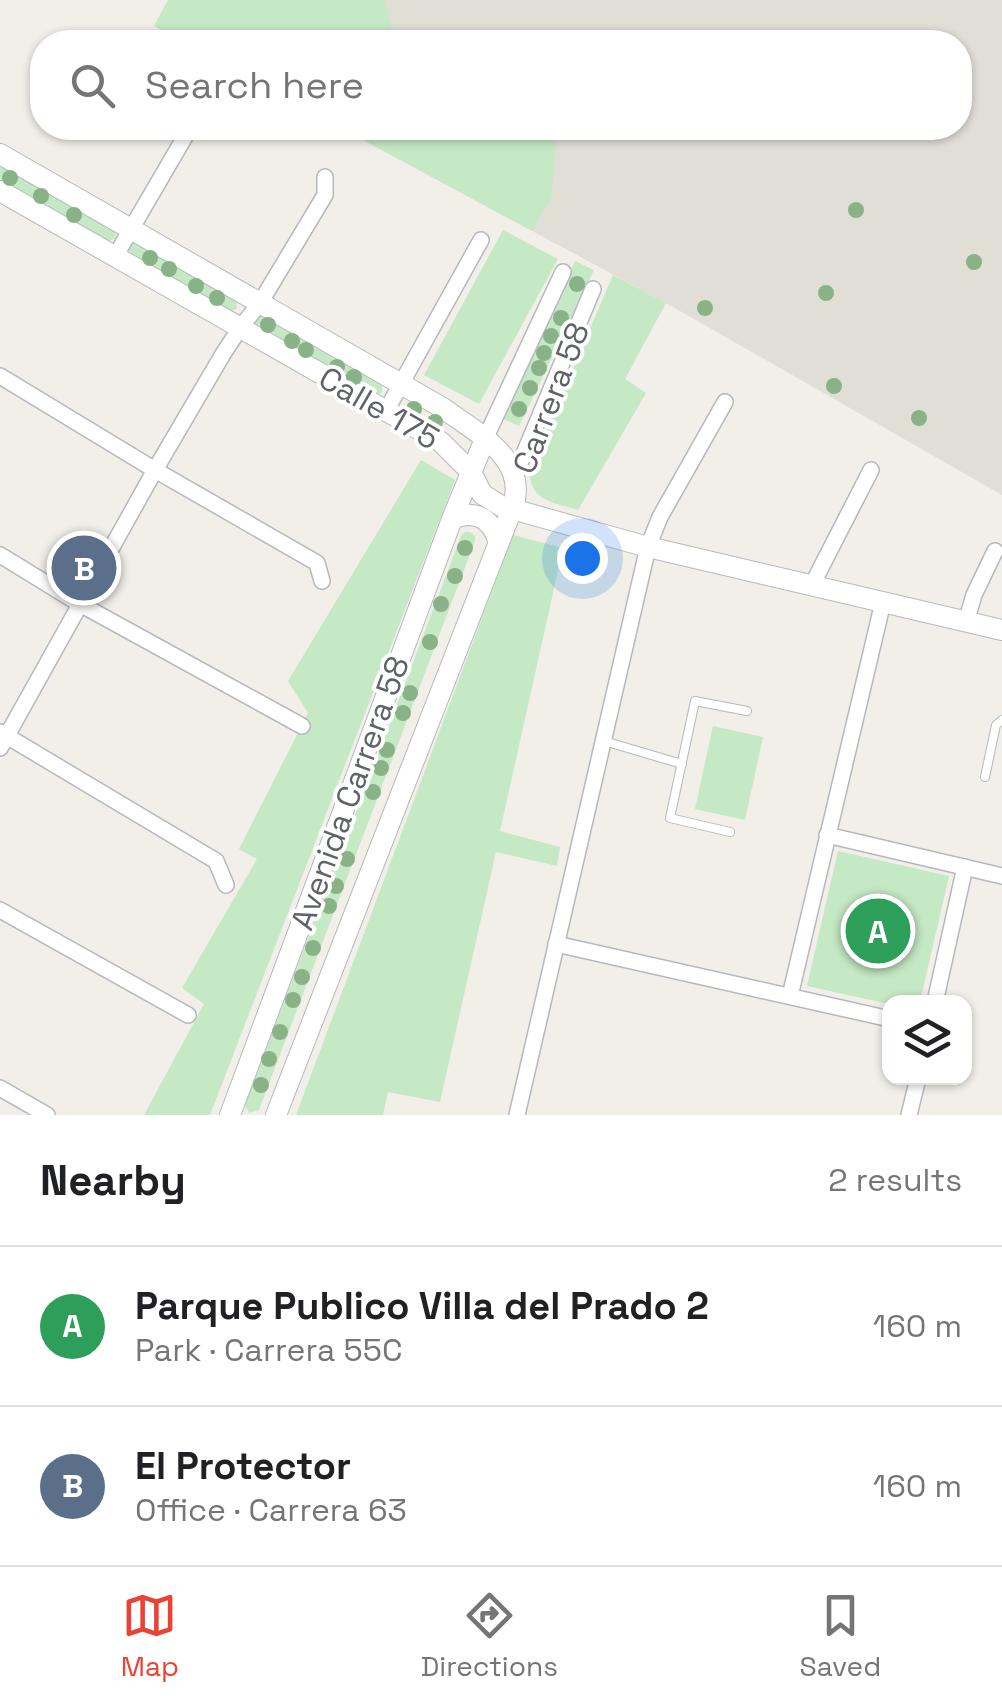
<!DOCTYPE html>
<meta charset="utf-8">
<style>
:root{--surface:#fff;--page:#f2f2f2;--text:#202124;--muted:#757577;--line:#e0e0e0;--accent:#ea4335}
body{margin:0;font-family:"Space Grotesk",sans-serif;background:var(--page);color:var(--text)}
.controls{position:absolute;right:30px;bottom:30px;display:grid;overflow:hidden;border-radius:20px;box-shadow:0 2px 8px #0004}
.controls button{width:90px;height:90px;display:grid;place-items:center;padding:0;border:0;border-bottom:2px solid var(--line);background:var(--surface);color:var(--text);font:50px sans-serif}
.you{position:absolute;left:582px;top:558px;width:35px;height:35px;margin:-25px;border:8px solid #fff;border-radius:50%;background:#1a73e8;box-shadow:0 0 0 15px #1a73e833}
.badge{display:grid;place-items:center;width:65px;height:65px;border-radius:50%;background:var(--accent);color:#fff;font-size:32px;font-weight:700}
.pin{position:absolute;translate:-50% -50%;border:5px solid #fff;box-shadow:0 2px 10px #0006}
.list{margin:0;padding:0;list-style:none}
h2{display:flex;justify-content:space-between;align-items:center;height:130px;margin:0;padding:0 40px;font-size:42px}
h2 small{font-size:32px;font-weight:400;color:var(--muted)}
.list li{display:grid;grid-template-columns:65px 1fr auto;gap:30px;align-items:center;box-sizing:border-box;height:160px;padding:0 40px;border-top:2px solid var(--line)}
.list b{display:block;font-size:38px;white-space:nowrap}
.list p{margin:0;font-size:32px;white-space:nowrap;color:var(--muted)}
.list em{font-size:32px;font-style:normal;color:var(--muted)}
.icon{flex:none;width:55px;height:55px;fill:none;stroke:currentColor;stroke-width:2;stroke-linecap:round;stroke-linejoin:round}
.map{position:relative;flex:none;width:1002px;height:1115px;overflow:hidden}
.search{position:absolute;background:var(--surface);box-shadow:0 2px 8px #0004;left:30px;right:30px;top:30px;height:110px;display:flex;align-items:center;gap:25px;box-sizing:border-box;padding:0 35px;border-radius:40px;color:var(--muted);font-size:38px}
.sheet{height:450px;background:var(--surface)}
nav{display:flex;justify-content:space-around;align-items:center;box-sizing:border-box;height:140px;border-top:2px solid var(--line);background:var(--surface);font-size:28px;color:var(--muted)}
nav a{display:grid;justify-items:center;gap:5px}
nav .on{color:var(--accent)}
.map>svg:first-child{display:block}
</style>
<div class="map">
<svg width="1002" height="1115" viewBox="0 0 1002 1115">
<rect width="100%" height="100%" fill="#f1efe8"/>
<path fill="#e1ded6" d="M169,0H1002V495L666,303L341,128H960V42H184L154,26Z"/>
<g fill="#c5e8c5">
<path d="M168,0H385L391,27L404,42H184L154,26Z"/>
<path d="M341,128H550L556,149L551,199L532,231Z"/>
<path d="M0,167L115,231L116,238L109,241L0,179Z"/>
<path d="M503,230L558,259L479,404L424,375Z"/>
<path d="M132,242H136L236,301L237,309L230,311L130,252L128,248Z"/>
<path d="M575,261L594,270L519,426L501,418Z"/>
<path d="M613,275L666,303L625,379L646,393L578,510C553,502 528,501 530,469Z"/>
<path d="M258,316H262L382,385V392L376,395L256,326V319Z"/>
<path d="M421,460L455,480L210,1115H144L204,1004L182,988L257,859L239,849L308,713L288,681Z"/>
<path d="M465,532H470L475,536V541L259,1110L249,1113L245,1105L461,536Z"/>
<path d="M513,535L563,548L500,831L560,847L557,866L496,852L440,1102L388,1092L383,1115H296Z"/>
<path d="M713,726L763,737L745,820L695,809Z"/>
<path d="M838,851L949,876L920,1002L889,1004L807,986Z"/>
</g>
<g fill="none" stroke-linecap="round" stroke-linejoin="round">
<g stroke="#b5b8bc" stroke-width="10">
<g id="service">
<path d="M604,741L682,764"/>
<path d="M985,777L996,725L1002,720"/>
<path d="M730,832L670,818L695,701L747,711"/>
</g>
</g>
<g stroke="#b5b8bc" stroke-width="18">
<g id="minor">
<path d="M116,255L190,128"/>
<path d="M0,376L155,470L317,563L322,581"/>
<path d="M386,411L481,240"/>
<path d="M485,439L563,272"/>
<path d="M515,475L593,289"/>
<path d="M0,555L80,604L302,726"/>
<path d="M812,585L871,470"/>
<path d="M966,622L974,595L995,551"/>
<path d="M0,732L216,861L226,885"/>
<path d="M0,748L155,470L223,354L240,328L260,303L325,195V177"/>
<path d="M827,835L1002,876"/>
<path d="M0,910L188,1015"/>
<path d="M556,944L890,1019"/>
<path d="M790,996L883,602"/>
<path d="M935,1002L965,867"/>
<path d="M0,1088L47,1115"/>
<path d="M517,1115L648,547L660,517L725,402"/>
<path d="M909,1115L918,1078"/>
</g>
</g>
<g stroke="#b5b8bc" stroke-width="22">
<g id="tertiary">
<path d="M0,154L443,408C476,433 531,459 512,509L276,1115"/>
<path d="M0,191L441,442L471,472L482,494L501,506L648,547L1002,630"/>
<path d="M452,519C474,509 491,518 498,540"/>
<path d="M230,1115L452,519L485,439"/>
</g>
</g>
<use href="#service" stroke="#fff" stroke-width="8"/>
<use href="#minor" stroke="#fff" stroke-width="15"/>
<use href="#tertiary" stroke="#fff" stroke-width="20"/>
</g>
<g fill="#89b387">
<circle cx="10" cy="178" r="8"/>
<circle cx="41" cy="196" r="8"/>
<circle cx="856" cy="210" r="8"/>
<circle cx="74" cy="215" r="8"/>
<circle cx="150" cy="258" r="8"/>
<circle cx="974" cy="262" r="8"/>
<circle cx="169" cy="269" r="8"/>
<circle cx="577" cy="284" r="8"/>
<circle cx="196" cy="286" r="8"/>
<circle cx="826" cy="293" r="8"/>
<circle cx="217" cy="298" r="8"/>
<circle cx="705" cy="308" r="8"/>
<circle cx="561" cy="318" r="8"/>
<circle cx="268" cy="325" r="8"/>
<circle cx="551" cy="336" r="8"/>
<circle cx="292" cy="341" r="8"/>
<circle cx="306" cy="350" r="8"/>
<circle cx="544" cy="353" r="8"/>
<circle cx="337" cy="367" r="8"/>
<circle cx="539" cy="368" r="8"/>
<circle cx="354" cy="377" r="8"/>
<circle cx="834" cy="386" r="8"/>
<circle cx="530" cy="388" r="8"/>
<circle cx="414" cy="409" r="8"/>
<circle cx="519" cy="409" r="8"/>
<circle cx="919" cy="418" r="8"/>
<circle cx="435" cy="422" r="8"/>
<circle cx="465" cy="548" r="8"/>
<circle cx="455" cy="576" r="8"/>
<circle cx="441" cy="604" r="8"/>
<circle cx="430" cy="642" r="8"/>
<circle cx="410" cy="693" r="8"/>
<circle cx="403" cy="713" r="8"/>
<circle cx="387" cy="750" r="8"/>
<circle cx="381" cy="768" r="8"/>
<circle cx="373" cy="792" r="8"/>
<circle cx="347" cy="859" r="8"/>
<circle cx="336" cy="886" r="8"/>
<circle cx="329" cy="906" r="8"/>
<circle cx="313" cy="948" r="8"/>
<circle cx="302" cy="977" r="8"/>
<circle cx="293" cy="1000" r="8"/>
<circle cx="280" cy="1032" r="8"/>
<circle cx="269" cy="1059" r="8"/>
<circle cx="261" cy="1085" r="8"/>
</g>
<g text-anchor="middle" stroke-width="8" stroke-linejoin="round" paint-order="stroke">
<g font-size="32" fill="#5f6368" stroke="#fff">
<text transform="translate(551 398) rotate(-69)" y="11">Carrera 58</text>
<text transform="translate(379 408) rotate(30)" y="11">Calle 175</text>
<text transform="translate(350 793) rotate(-70)" y="11">Avenida Carrera 58</text>
</g>
</g>
</svg>
<div class="controls">
<button><svg class="icon" aria-label="layers" viewBox="0 0 24 24"><path d="M12 4l9 5-9 5-9-5zM3 14l9 5 9-5"/></svg></button>
</div>
<div class="you"></div>
<div class="pin badge" style="left:878px;top:931px;background:#2e9e5b">A</div>
<div class="pin badge" style="left:84px;top:568px;background:#5c6f8a">B</div>
<div class="search"><svg class="icon" aria-label="search" viewBox="0 0 24 24"><circle cx="10" cy="10" r="6"/><path d="M15 15l6 6"/></svg>Search here</div>
</div>
<section class="sheet">
<h2>Nearby<small>2 results</small></h2>
<ul class="list">
<li><span class="badge" style="background:#2e9e5b">A</span><div><b>Parque Publico Villa del Prado 2</b><p>Park · Carrera 55C</p></div><em>160 m</em></li>
<li><span class="badge" style="background:#5c6f8a">B</span><div><b>El Protector</b><p>Office · Carrera 63</p></div><em>160 m</em></li>
</ul>
</section>
<nav>
<a class="on"><svg class="icon" aria-label="map" viewBox="0 0 24 24"><path d="M3 6l6-2 6 2 6-2v14l-6 2-6-2-6 2zM9 4v14M15 6v14"/></svg>Map</a>
<a><svg class="icon" aria-label="directions" viewBox="0 0 24 24"><path d="M12 3l9 9-9 9-9-9zM9 14v-3h6M13 9l2 2-2 2"/></svg>Directions</a>
<a><svg class="icon" aria-label="saved" viewBox="0 0 24 24"><path d="M7 4h10v16l-5-4-5 4z"/></svg>Saved</a>
</nav>
